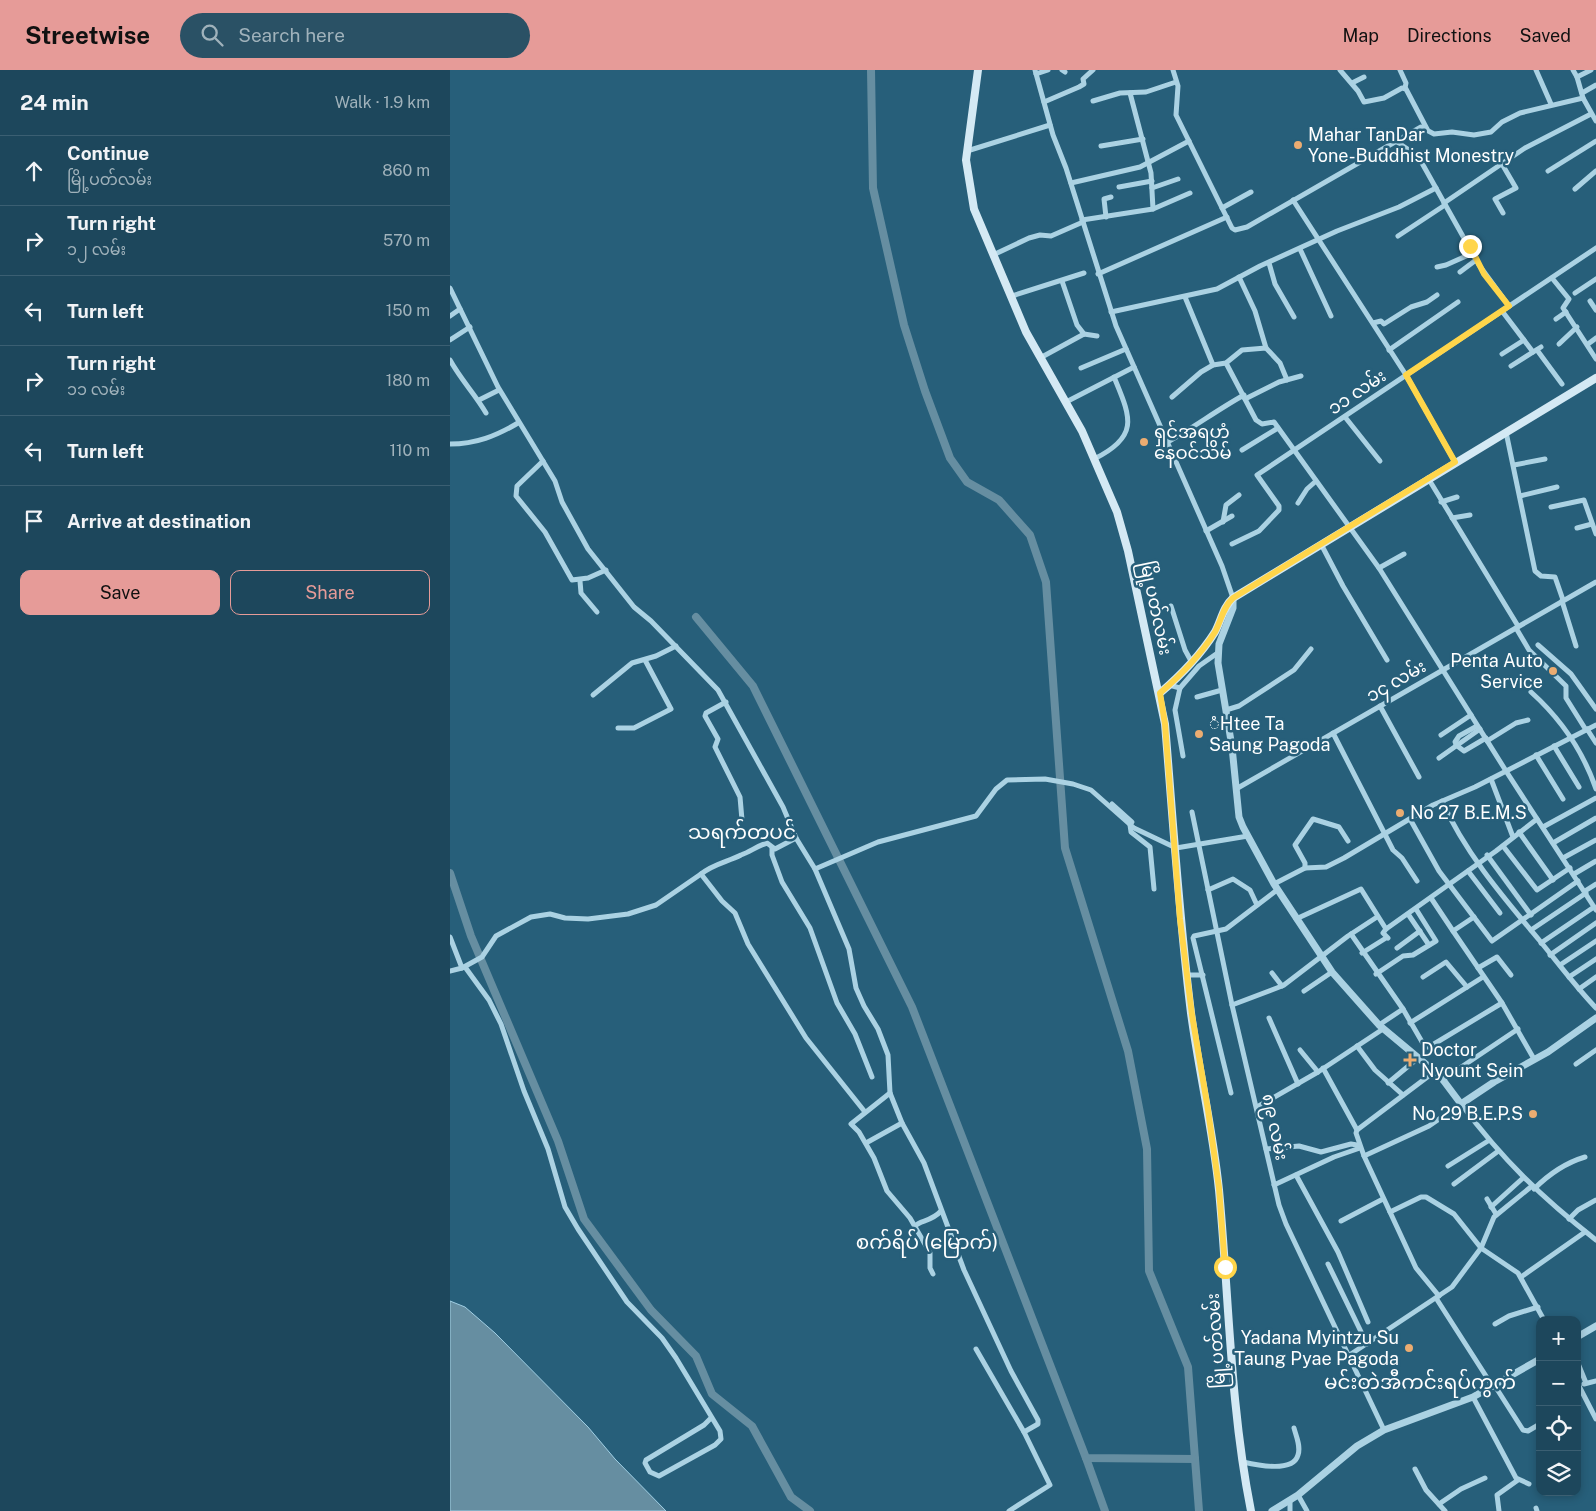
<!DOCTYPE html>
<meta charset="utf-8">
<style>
:root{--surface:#1d475c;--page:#2a5165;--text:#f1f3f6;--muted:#a0b2bb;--line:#3b5f72;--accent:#e69b98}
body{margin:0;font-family:"Public Sans","Noto Sans Myanmar",sans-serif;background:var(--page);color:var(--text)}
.controls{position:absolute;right:15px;bottom:15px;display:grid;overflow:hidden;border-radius:10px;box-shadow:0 2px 8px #0003}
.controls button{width:45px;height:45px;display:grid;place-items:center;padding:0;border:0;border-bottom:1px solid var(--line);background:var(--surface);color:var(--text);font:25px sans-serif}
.stop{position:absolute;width:15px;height:15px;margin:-11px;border:4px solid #ffd54a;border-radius:50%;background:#fff}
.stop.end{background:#ffd54a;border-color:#fff;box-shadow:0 1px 5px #0008}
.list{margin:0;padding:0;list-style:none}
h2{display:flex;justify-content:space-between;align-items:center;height:65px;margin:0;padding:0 20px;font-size:21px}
h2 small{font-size:16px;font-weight:400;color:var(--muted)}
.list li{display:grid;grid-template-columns:32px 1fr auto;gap:15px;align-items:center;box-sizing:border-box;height:70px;padding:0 20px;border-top:1px solid var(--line)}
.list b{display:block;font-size:19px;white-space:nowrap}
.list p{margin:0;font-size:16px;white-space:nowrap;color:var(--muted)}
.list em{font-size:16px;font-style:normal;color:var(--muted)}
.actions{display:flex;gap:10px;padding:15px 20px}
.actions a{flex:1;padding:11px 0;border:1px solid var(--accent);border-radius:10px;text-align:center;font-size:18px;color:var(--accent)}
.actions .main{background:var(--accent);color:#111}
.icon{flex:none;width:28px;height:28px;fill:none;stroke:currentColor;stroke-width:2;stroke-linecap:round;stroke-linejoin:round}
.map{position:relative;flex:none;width:1146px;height:1441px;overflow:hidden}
header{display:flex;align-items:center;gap:30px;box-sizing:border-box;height:70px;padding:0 25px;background:var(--accent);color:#111}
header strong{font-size:24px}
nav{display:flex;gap:28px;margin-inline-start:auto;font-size:18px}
.search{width:350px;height:45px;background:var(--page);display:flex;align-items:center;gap:12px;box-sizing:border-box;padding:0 18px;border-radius:28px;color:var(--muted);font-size:19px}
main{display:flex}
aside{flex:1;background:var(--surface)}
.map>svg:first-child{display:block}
</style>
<header>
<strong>Streetwise</strong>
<div class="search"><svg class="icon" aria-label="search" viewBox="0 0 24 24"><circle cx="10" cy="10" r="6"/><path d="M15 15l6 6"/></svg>Search here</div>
<nav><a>Map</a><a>Directions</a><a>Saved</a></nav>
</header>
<main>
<aside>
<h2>24 min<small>Walk · 1.9 km</small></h2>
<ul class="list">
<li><svg class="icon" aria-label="ahead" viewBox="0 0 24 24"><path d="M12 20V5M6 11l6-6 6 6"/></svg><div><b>Continue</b><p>မြို့ပတ်လမ်း</p></div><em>860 m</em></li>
<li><svg class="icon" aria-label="right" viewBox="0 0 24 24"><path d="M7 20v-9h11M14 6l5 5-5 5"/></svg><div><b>Turn right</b><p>၁၂ လမ်း</p></div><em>570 m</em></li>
<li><svg class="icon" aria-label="left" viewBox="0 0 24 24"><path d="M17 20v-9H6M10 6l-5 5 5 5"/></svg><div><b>Turn left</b></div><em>150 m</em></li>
<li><svg class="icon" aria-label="right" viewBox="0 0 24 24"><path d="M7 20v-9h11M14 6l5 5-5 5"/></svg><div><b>Turn right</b><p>၁၁ လမ်း</p></div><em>180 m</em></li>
<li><svg class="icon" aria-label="left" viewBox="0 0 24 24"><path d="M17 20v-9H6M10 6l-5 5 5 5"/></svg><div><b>Turn left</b></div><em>110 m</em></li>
<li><svg class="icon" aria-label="arrive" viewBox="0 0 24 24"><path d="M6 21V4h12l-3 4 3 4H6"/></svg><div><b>Arrive at destination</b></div></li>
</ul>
<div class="actions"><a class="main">Save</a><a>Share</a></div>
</aside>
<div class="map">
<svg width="1146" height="1441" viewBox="0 0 1146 1441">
<rect width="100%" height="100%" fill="#275f7a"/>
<path fill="#668ea1" stroke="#a0cfe4" d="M0,1231L15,1237L45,1263L138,1357L165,1389L216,1441H0Z"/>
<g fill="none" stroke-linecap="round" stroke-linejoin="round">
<g stroke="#668ea1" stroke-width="8">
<path d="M421,0L423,118L454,255L475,321L500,388L517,412L549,430L580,465L596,512L615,778L678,981L697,1079L699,1201L738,1297L749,1441"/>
<path d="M246,547L303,616L462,937L636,1388L745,1389"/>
<path d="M0,803L21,866L108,1071L134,1149L201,1240L246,1286L262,1324L302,1356L341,1427L360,1441"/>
<path d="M636,1388L655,1441"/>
</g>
<g stroke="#abd2e3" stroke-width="5">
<path d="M585,0L603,65L616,98L666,256L772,496L783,528"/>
<path d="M612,0L615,2"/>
<path d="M723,0L728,16L726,45L782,158L785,160L797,157L971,57L984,64L1002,62L1024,65L1041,62L1052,52L1070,43L1133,28L1146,51"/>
<path d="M890,0L908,21L914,32L934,28L952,18L956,19L977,59"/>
<path d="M950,0L956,13L955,18"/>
<path d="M1086,0L1101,34"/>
<path d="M1123,0L1127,7L1141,0"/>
<path d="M586,4L598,0"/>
<path d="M1127,7L1133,28"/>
<path d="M902,13L914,7"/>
<path d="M680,23L701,103L703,139"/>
<path d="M1132,23L1146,15"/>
<path d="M643,31L670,23L696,22L726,12"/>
<path d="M594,32L629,17L634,14L633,9L643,0"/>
<path d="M947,72L968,86L1029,195L1059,236"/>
<path d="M651,76L693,69"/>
<path d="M517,81L600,55"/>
<path d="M1052,94L1066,118L1045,129L1053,143"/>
<path d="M1098,101L1146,71"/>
<path d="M621,113L690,97L739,71"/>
<path d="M669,117L702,111"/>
<path d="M702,118L728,109"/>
<path d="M1125,119L1146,101"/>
<path d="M843,130L956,305L1005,392"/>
<path d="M994,133L1075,78L1141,44"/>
<path d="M772,138L801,122"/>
<path d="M656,147L654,129L661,127"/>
<path d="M632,150L703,139L740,123"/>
<path d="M948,166L995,135"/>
<path d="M850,179L881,246"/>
<path d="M543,185L579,168L590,165L601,166L633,152"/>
<path d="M819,193L825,214L844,247"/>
<path d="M987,197L996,195L1023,183"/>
<path d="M1010,202L1026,190"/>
<path d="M648,204L777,147"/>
<path d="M789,207L805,241L816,278"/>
<path d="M1102,208L1119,229L1113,238L1146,289"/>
<path d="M612,211L627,255L634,264L647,266"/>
<path d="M0,218L48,317L105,411L112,432L138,479L184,537L201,551L268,620L333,737L346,768L365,799L399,879L406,918L414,936L428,959L438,985L440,1023L452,1053L474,1093L514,1200L561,1301L588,1350V1354L574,1362"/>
<path d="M1125,223L1146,209"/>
<path d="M562,226L634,203"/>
<path d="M735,227L763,295"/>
<path d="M1140,231L1146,240"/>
<path d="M1052,241L1083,282"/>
<path d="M661,242L767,219L810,196L887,161L949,137L986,118"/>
<path d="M0,246L10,239"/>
<path d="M1106,249L1116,242"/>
<path d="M923,253L931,251L934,254L961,237L977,232L987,225"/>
<path d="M0,270L20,257"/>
<path d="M1109,274L1127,257"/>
<path d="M1138,274L1146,268"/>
<path d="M939,280L1008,232"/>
<path d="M1087,280L1112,314"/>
<path d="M1052,284L1074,270"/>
<path d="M590,288L634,264"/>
<path d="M0,290C11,310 25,324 36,343"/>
<path d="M776,293L806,350L812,354L824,352L929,498L1056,701L1146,840"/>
<path d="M1061,296L1091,277"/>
<path d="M631,298L676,279"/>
<path d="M722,327L751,302L763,295L776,293L792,280L816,278L830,293L837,310"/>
<path d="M795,329L829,312L851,306"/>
<path d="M29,330L49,320"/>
<path d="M616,332L684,297"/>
<path d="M895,347L930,391"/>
<path d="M1056,362L1085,501L1091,506L1105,507L1113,530"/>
<path d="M716,373C743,358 767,340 794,325"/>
<path d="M0,374C26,374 46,366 68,353"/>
<path d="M792,380L828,358"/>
<path d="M644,389C691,366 680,346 664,307"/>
<path d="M93,391L67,416L66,426L95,462L122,510L138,508L156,500"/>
<path d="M1064,395L1095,389"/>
<path d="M978,408L1068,556"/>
<path d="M1070,426L1107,417"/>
<path d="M991,432L1007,427"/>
<path d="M848,433L857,419L866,411"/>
<path d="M1101,437L1134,430L1146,464"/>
<path d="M1002,448L1020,445"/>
<path d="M773,452L776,435L789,425"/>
<path d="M1127,458L1142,454"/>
<path d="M756,461L782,446"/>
<path d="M782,474L809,461L829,440V436L807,405L1146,178"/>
<path d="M871,474L893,516L937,590"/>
<path d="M929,498L954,484"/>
<path d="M130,511L131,523L147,542"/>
<path d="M1112,531L1126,576"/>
<path d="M721,536L735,580L741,591"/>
<path d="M1066,558L1079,580L1116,616V628L1136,660"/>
<path d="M1088,575L1121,604L1146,639"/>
<path d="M719,615L730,618L749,596L769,582"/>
<path d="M730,618L725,640L733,686"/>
<path d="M1081,622C1111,649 1133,681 1146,719"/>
<path d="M143,625L182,593L206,586L226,576"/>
<path d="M747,627L772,620"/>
<path d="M276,632L256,643L255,646L268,669L265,677L290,727L292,750"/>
<path d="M930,636L969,707"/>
<path d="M776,640L789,636L844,600L861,579"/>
<path d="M168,658H184L221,639L195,590"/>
<path d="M1137,659L1146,673"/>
<path d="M883,663L943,780L952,788L967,811"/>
<path d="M991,665L1021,645"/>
<path d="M1037,671L1066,653L1078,650"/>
<path d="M1006,674L1005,672L1009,666L1027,656"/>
<path d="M1006,675L1014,681L1036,668"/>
<path d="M1104,676L1129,717"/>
<path d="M1086,685L1113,729"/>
<path d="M989,688L1030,659"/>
<path d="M1041,709L1063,767"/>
<path d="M786,719L1146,512"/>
<path d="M992,731C1015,783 1054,828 1090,871C1108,893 1126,917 1146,938"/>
<path d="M662,734L682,752"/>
<path d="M742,742L782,935L829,1135L836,1154L934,1360"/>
<path d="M960,749L989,801L1042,871L1128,811"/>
<path d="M680,755L681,762L700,777L704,819"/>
<path d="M1093,757L1146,728"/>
<path d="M1069,762L1103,810"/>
<path d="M346,768L325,779L317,773C307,776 300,782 291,785C277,792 263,794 251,804L272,831L285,843L298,874L356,968L415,1042"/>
<path d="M1103,773L1146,748"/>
<path d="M1053,776L1087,820L1120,798"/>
<path d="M322,778V785L332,812L360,858L387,933L405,964L422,1007"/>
<path d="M1037,785L1081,845"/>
<path d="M1113,788L1146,770"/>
<path d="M855,798V793L845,775L863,749L889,757L898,771"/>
<path d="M365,799L428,772L526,746L546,719L557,710L595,709L623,714L641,720L684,758L726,778L798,766"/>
<path d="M1018,801L1050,843"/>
<path d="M1124,804L1146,791"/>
<path d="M824,814L855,798L876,797L894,788L983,735L1025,717L1146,655"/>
<path d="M758,820L783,809L800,820L807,835"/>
<path d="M1135,821L1146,814"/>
<path d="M981,828L1003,861L1024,847"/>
<path d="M958,844L979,875"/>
<path d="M846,849L911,819L936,859"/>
<path d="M1081,860L1136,823"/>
<path d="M1003,861L1052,933L1084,989"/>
<path d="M901,864L953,939L975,977H979L1052,933"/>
<path d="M0,867L12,898L32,887L46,866L81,847L100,844L115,848L138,849L178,844L206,835L251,804"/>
<path d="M938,868L933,863L936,859L1046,781L1087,749"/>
<path d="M1091,873L1144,837"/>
<path d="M947,878L970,861"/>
<path d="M912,883L936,868"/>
<path d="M1100,885L1146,853"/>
<path d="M1110,895L1146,871"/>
<path d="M15,897L39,930L51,954L74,1021L98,1079L115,1137L128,1159L177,1232L212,1268L226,1288L270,1361L271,1369L265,1375L209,1406L200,1402L195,1393L196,1390L254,1355L261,1348"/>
<path d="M1028,898L1047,887L1061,905"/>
<path d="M0,901L12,898"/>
<path d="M822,903L832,916L834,915L898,866L927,847"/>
<path d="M926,904L953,886L963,885L986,871L966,839"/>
<path d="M737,905H753"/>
<path d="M973,907L996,892L1017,917"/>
<path d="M1119,907L1146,889"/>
<path d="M1129,919L1146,907"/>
<path d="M854,921L882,902"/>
<path d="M782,935L832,916"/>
<path d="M819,948L848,1014"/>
<path d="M960,953L1033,907"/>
<path d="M929,955L953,939"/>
<path d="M907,976L925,1000L953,1025"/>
<path d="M850,980L868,1002"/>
<path d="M1126,994L1146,980"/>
<path d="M873,998L907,1060"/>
<path d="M984,1002L907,1060L906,1063L914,1086L979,1056L1011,1034C1053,1090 1091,1127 1146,1170"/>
<path d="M992,1010L1068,959"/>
<path d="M938,1013L968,988"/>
<path d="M440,1023L401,1054L409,1062L424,1088L437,1121L460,1148L480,1183V1198L483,1204"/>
<path d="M781,1023L743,868L744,866L776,859L827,820"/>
<path d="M807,1037L868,1002L933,959"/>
<path d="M416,1073L452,1053"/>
<path d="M816,1079L849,1076L871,1082L901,1074L907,1075L908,1078"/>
<path d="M914,1086L966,1198L989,1226"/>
<path d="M998,1096L1038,1071"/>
<path d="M846,1105L888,1182L918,1252"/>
<path d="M1004,1114L1047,1082"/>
<path d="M824,1115L884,1087L910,1078"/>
<path d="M1084,1119C1099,1104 1115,1093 1135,1087"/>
<path d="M1037,1129L1046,1144"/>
<path d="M1041,1137L1073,1108"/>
<path d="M940,1142L971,1127H976L1004,1144L1031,1178L1068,1203L1094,1250"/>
<path d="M1119,1149L1128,1140L1146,1130"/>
<path d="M891,1151L933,1129"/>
<path d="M465,1156C470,1150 481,1152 491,1141"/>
<path d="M878,1194L917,1274"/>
<path d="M1071,1207L1135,1162"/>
<path d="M986,1228L1043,1317"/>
<path d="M1045,1254L1059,1246L1088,1237"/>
<path d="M526,1279L574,1362L600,1415L559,1441"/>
<path d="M898,1286L1002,1217L1031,1178L1044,1147L1082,1116"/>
<path d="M1127,1291L1136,1313"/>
<path d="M1134,1314L1146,1311"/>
<path d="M1045,1316L1073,1360L1078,1361L1090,1354"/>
<path d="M1129,1316L1146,1349"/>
<path d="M1023,1327L1066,1408L1079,1414"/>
<path d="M793,1392C806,1395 843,1403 848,1385C851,1376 846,1366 844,1358"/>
<path d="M965,1399L976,1420L995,1441"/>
<path d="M848,1425L857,1441"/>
<path d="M840,1430V1441"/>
<path d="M989,1434L1011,1419L1035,1408"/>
<path d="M1086,1438L1087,1441"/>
<path d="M1049,1441L1047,1425L1068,1410"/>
</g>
<g stroke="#abd2e3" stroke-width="7">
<path d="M783,528V538L769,574L768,593L782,677L789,747L793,757L824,814L882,902L929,955L990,1006L1011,1034L1044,1012L1098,982L1146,948"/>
<path d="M1127,1267L1146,1256"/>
<path d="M822,1441L848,1425L907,1376L934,1360L1023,1327L1090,1289"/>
</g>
<g stroke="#d4e9f4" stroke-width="8">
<path d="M528,0L516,90L524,139L576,262L632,361L667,442L678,481L715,654C723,750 729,847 741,943C749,1002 763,1060 769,1120C779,1227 780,1336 801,1441"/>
<path d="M710,623C730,606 751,584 765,562C771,551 773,537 783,528L1146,308"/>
</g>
</g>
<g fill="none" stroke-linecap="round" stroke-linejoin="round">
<path stroke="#ffd54a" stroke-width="6" d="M775,1197L769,1118L758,1040L742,945L730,849L715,654L710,623C730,606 751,584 765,562C771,551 773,537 783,528L1005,392L956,305L1059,236L1034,204L1020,176"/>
</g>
<g fill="#ebac71" stroke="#275f7a" stroke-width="2">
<circle cx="848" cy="75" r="5"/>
<circle cx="694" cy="372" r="5"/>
<circle cx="1103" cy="601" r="5"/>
<circle cx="749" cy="664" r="5"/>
<circle cx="950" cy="743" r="5"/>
<path d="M957.5 982.5h5v5h5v5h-5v5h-5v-5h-5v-5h5z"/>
<circle cx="1083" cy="1044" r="5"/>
<circle cx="959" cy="1278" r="5"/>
</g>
<g text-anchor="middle" stroke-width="5" stroke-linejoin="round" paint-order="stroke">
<g font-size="18" fill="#fff" stroke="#275f7a" text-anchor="start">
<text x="858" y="71">Mahar TanDar<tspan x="858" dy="21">Yone-Buddhist Monestry</tspan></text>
<text x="704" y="368">ရှင်အရဟံ<tspan x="704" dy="21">နေဝင်သိမ်</tspan></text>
<text x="1093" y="597" text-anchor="end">Penta Auto<tspan x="1093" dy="21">Service</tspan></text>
<text x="759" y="660">ံHtee Ta<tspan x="759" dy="21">Saung Pagoda</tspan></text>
<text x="960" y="749">No 27 B.E.M.S</text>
<text x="971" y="986">Doctor<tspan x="971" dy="21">Nyount Sein</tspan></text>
<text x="1073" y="1050" text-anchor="end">No 29 B.E.P.S</text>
<text x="949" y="1274" text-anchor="end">Yadana Myintzu Su<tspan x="949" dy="21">Taung Pyae Pagoda</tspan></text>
</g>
<g font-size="18" fill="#fff" stroke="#275f7a">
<text transform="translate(907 322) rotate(-34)" y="6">၁၁ လမ်း</text>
<text transform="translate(706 538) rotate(78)" y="6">မြို့ပတ်လမ်း</text>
<text transform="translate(946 611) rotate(-30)" y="6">၁၄ လမ်း</text>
<text transform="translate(825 1057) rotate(78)" y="6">၈၉ လမ်း</text>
<text transform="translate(766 1271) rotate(-94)" y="6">မြို့ပတ်လမ်း</text>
</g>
<g font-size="20" fill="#fff" stroke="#275f7a">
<text x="292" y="769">သရက်တပင်</text>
<text x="477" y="1179">စက်ရိပ် (မြောက်)</text>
<text x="970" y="1319">မင်းတဲအီကင်းရပ်ကွက်</text>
</g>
</g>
</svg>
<div class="controls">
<button>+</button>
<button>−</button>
<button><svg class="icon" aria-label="locate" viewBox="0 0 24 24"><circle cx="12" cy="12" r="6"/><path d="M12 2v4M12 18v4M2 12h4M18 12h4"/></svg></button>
<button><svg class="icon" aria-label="layers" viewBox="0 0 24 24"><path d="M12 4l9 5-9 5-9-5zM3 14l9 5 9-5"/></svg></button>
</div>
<div class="stop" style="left:775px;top:1197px"></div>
<div class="stop end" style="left:1020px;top:176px"></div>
</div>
</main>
